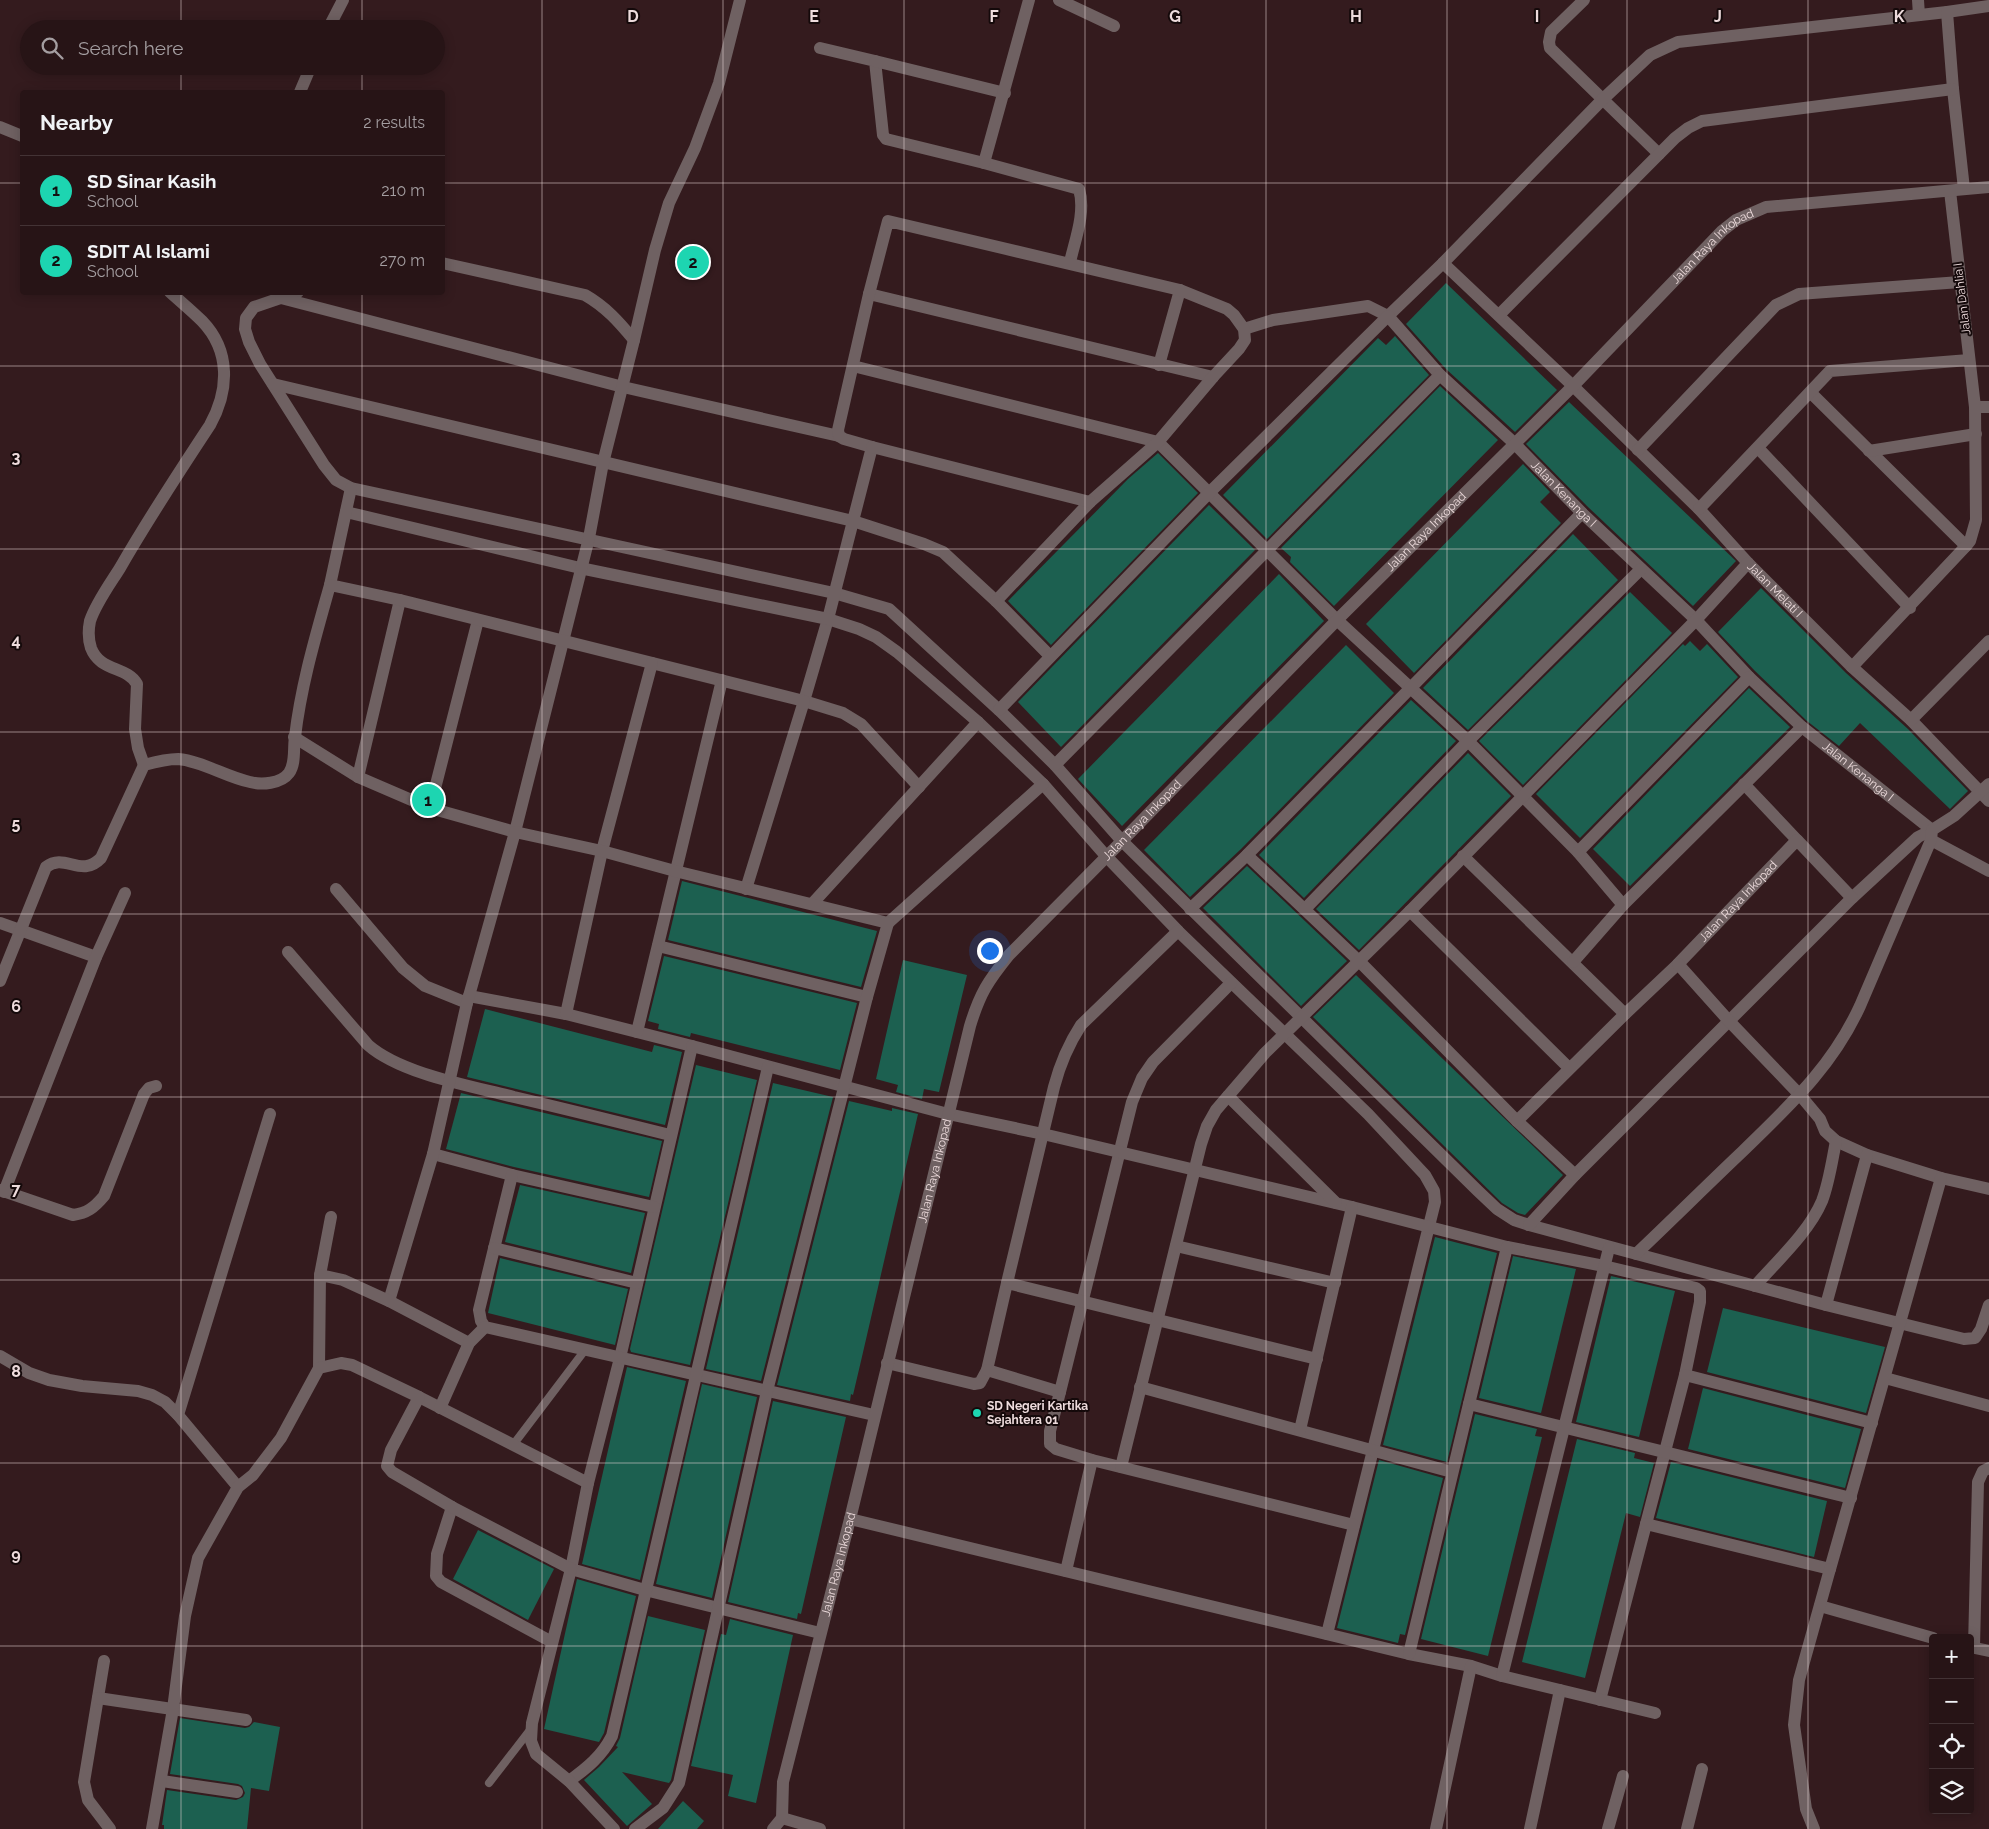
<!DOCTYPE html>
<meta charset="utf-8">
<style>
:root{--surface:#271416;--page:#2f1d1f;--text:#f1f3f6;--muted:#a49ea1;--line:#433335;--accent:#1dd5b1}
body{margin:0;font-family:Raleway,sans-serif;background:var(--page);color:var(--text)}
.controls{position:absolute;right:15px;bottom:15px;display:grid;overflow:hidden;border-radius:5px;box-shadow:0 2px 12px #0003}
.controls button{width:45px;height:45px;display:grid;place-items:center;padding:0;border:0;border-bottom:1px solid var(--line);background:var(--surface);color:var(--text);font:25px sans-serif}
.you{position:absolute;left:989px;top:950px;width:18px;height:18px;margin:-12px;border:4px solid #fff;border-radius:50%;background:#1a73e8;box-shadow:0 0 0 8px #1a73e833}
.badge{display:grid;place-items:center;width:32px;height:32px;border-radius:50%;background:var(--accent);color:#111;font-size:16px;font-weight:700}
.pin{position:absolute;translate:-50% -50%;border:2px solid #fff;box-shadow:0 1px 5px #0006}
.list{margin:0;padding:0;list-style:none}
h2{display:flex;justify-content:space-between;align-items:center;height:65px;margin:0;padding:0 20px;font-size:21px}
h2 small{font-size:16px;font-weight:400;color:var(--muted)}
.list li{display:grid;grid-template-columns:32px 1fr auto;gap:15px;align-items:center;box-sizing:border-box;height:70px;padding:0 20px;border-top:1px solid var(--line)}
.list b{display:block;font-size:19px;white-space:nowrap}
.list p{margin:0;font-size:16px;white-space:nowrap;color:var(--muted)}
.list em{font-size:16px;font-style:normal;color:var(--muted)}
.icon{flex:none;width:28px;height:28px;fill:none;stroke:currentColor;stroke-width:2;stroke-linecap:round;stroke-linejoin:round}
.map{position:relative;flex:none;width:1989px;height:1829px;overflow:hidden}
.search{position:absolute;background:var(--surface);box-shadow:0 2px 12px #0003;left:20px;top:20px;width:425px;height:55px;display:flex;align-items:center;gap:12px;box-sizing:border-box;padding:0 18px;border-radius:28px;color:var(--muted);font-size:19px}
.panel{position:absolute;background:var(--surface);box-shadow:0 2px 12px #0003;left:20px;top:90px;width:425px;height:205px;border-radius:5px}
.map>svg:first-child{display:block}
</style>
<div class="map">
<svg width="1989" height="1829" viewBox="0 0 1989 1829">
<rect width="100%" height="100%" fill="#341b1e"/>
<g fill="#1c6050">
<path d="M1446,283L1557,390L1515,432L1446,369L1406,324Z"/>
<path d="M1395,336L1429,375L1267,539L1223,495L1378,338L1386,345Z"/>
<path d="M1440,386L1498,440L1334,606L1290,562L1291,557L1281,548Z"/>
<path d="M1569,402L1736,561L1693,606L1588,507L1526,444Z"/>
<path d="M1158,453L1198,493L1051,645L1008,601L1128,479Z"/>
<path d="M1523,464L1550,492L1540,502L1561,523L1414,673L1366,624Z"/>
<path d="M1209,505L1255,550L1061,747L1018,702Z"/>
<path d="M1573,534L1618,580L1468,730L1423,688Z"/>
<path d="M1279,574L1324,621L1122,826L1078,779Z"/>
<path d="M1761,588L1846,673L1908,729L1968,791L1950,809L1860,723L1839,746L1807,721L1755,671L1718,632Z"/>
<path d="M1630,592L1672,633L1523,785L1479,741Z"/>
<path d="M1690,641L1700,651L1707,644L1738,677L1580,838L1536,794L1683,644L1685,646Z"/>
<path d="M1346,645L1394,693L1241,849L1190,897L1144,850Z"/>
<path d="M1749,688L1790,727L1630,886L1593,849Z"/>
<path d="M1411,700L1456,741L1304,898L1259,855Z"/>
<path d="M1468,753L1511,796L1359,950L1316,909Z"/>
<path d="M1247,866L1347,961L1301,1006L1203,908Z"/>
<path d="M682,881L877,931L861,987L668,940Z"/>
<path d="M664,956L857,1003L840,1070L691,1033L690,1037L658,1029L659,1024L648,1021Z"/>
<path d="M903,960L967,975L939,1092L924,1089L922,1099L896,1092L898,1085L876,1079Z"/>
<path d="M1356,975L1563,1175L1525,1215L1518,1213L1502,1203L1313,1017Z"/>
<path d="M485,1009L652,1052L654,1045L682,1052L665,1125L467,1077Z"/>
<path d="M696,1065L757,1080L690,1365L631,1352L630,1349Z"/>
<path d="M773,1083L833,1097L761,1381L706,1369Z"/>
<path d="M461,1093L662,1141L649,1197L514,1167L446,1149Z"/>
<path d="M849,1101L892,1111V1108L918,1114L861,1361L853,1395L851,1394L850,1401L777,1385Z"/>
<path d="M520,1185L645,1213L631,1273L505,1242Z"/>
<path d="M1435,1237L1497,1253L1447,1462L1383,1445Z"/>
<path d="M1513,1256L1576,1269L1541,1413L1479,1398Z"/>
<path d="M500,1258L628,1289L615,1345L488,1313Z"/>
<path d="M1611,1276L1675,1291L1639,1437L1576,1422Z"/>
<path d="M1723,1308L1885,1347L1866,1413L1707,1372Z"/>
<path d="M627,1367L686,1381L640,1580L582,1564Z"/>
<path d="M702,1384L757,1397L712,1598L656,1584Z"/>
<path d="M1703,1388L1861,1429L1845,1488L1688,1449Z"/>
<path d="M773,1401L846,1417L801,1614L798,1613L797,1619L728,1602Z"/>
<path d="M1475,1414L1537,1429L1535,1436L1542,1437L1488,1656L1421,1639Z"/>
<path d="M1577,1439L1635,1453L1634,1458L1654,1463L1640,1517L1626,1513L1585,1678L1522,1662Z"/>
<path d="M1379,1460L1443,1478L1405,1635L1400,1634L1398,1643L1337,1628Z"/>
<path d="M1671,1462L1827,1501L1814,1557L1656,1518Z"/>
<path d="M478,1530L554,1569L528,1620L453,1579Z"/>
<path d="M577,1579L636,1596L604,1733L599,1742L544,1729Z"/>
<path d="M648,1616L705,1630L671,1780L669,1783L622,1772L652,1804L627,1826L584,1780L599,1767L618,1747L616,1746L620,1738Z"/>
<path d="M730,1619L793,1635L756,1803L728,1796L733,1775L691,1766L721,1634L726,1635Z"/>
<path d="M180,1718L245,1728L249,1727L254,1722L280,1727L269,1791L251,1788L247,1829H164V1825H162L167,1790L236,1800L243,1797L245,1793L242,1786L238,1784L170,1774Z"/>
<path d="M683,1801L704,1821L697,1829H658Z"/>
</g>
<g fill="none" stroke-linecap="round" stroke-linejoin="round">
<g stroke="#6f6162" stroke-width="8">
<path d="M513,1445L585,1350"/>
<path d="M489,1783L530,1730"/>
</g>
<g stroke="#6f6162" stroke-width="12">
<path d="M1059,0L1114,26"/>
<path d="M1584,0L1551,32L1549,42L1550,48L1659,154"/>
<path d="M1918,0L1919,15"/>
<path id="s1" d="M1947,12L1678,42L1650,55L1602,100L1443,263L1573,386L1699,509L1748,563L1852,667L1911,720L1989,801"/>
<path d="M328,29L343,0"/>
<path d="M820,48L875,61L883,135L886,139L984,163L1079,189C1086,212 1075,240 1070,262"/>
<path d="M875,61L1005,93"/>
<path d="M300,92L311,66"/>
<path d="M0,127L22,136"/>
<path d="M984,163L1029,0"/>
<path d="M1964,189L1953,89L1947,12L1989,6"/>
<path d="M442,263L585,295C606,307 619,322 634,340"/>
<path d="M298,292L254,307L246,318L245,329L249,342L260,364L324,465L336,480L351,488L834,593L889,609L999,710L1055,765L1122,841L1478,1191L1497,1209L1514,1220L1529,1225L1826,1305L1964,1339L1975,1338L1981,1329L1989,1305"/>
<path d="M869,294L1213,377"/>
<path d="M281,298L623,387L839,436"/>
<path d="M1499,315L1675,138L1688,128L1702,121L1953,89"/>
<path d="M1244,329L1273,320L1368,306L1388,316L1443,263"/>
<path d="M1159,365L1180,290"/>
<path d="M853,366L1158,442L1337,620L1468,741L1578,852L1623,905"/>
<path d="M273,384L853,521L872,447L844,439L839,436L838,430L869,294L888,221L1180,290L1227,309L1234,315L1244,329L1245,340L1239,349L1213,377L1158,442L1090,502L996,601L943,552L924,544L853,521L828,619L804,701L843,713L861,724L919,787"/>
<path d="M1811,393L1966,546"/>
<path d="M1975,407H1989"/>
<path d="M872,447L1090,502"/>
<path d="M1758,448L1910,608"/>
<path d="M1638,450L1776,305L1799,294L1960,282"/>
<path d="M1869,451L1976,434"/>
<path d="M1699,509L1830,371L1969,360"/>
<path d="M346,512L580,568L828,619L859,629L876,637L897,652L978,722L1043,784L1106,856L1178,931L1368,1114L1425,1175L1434,1191L1435,1202L1327,1634"/>
<path d="M330,585L351,488"/>
<path d="M996,601L1050,656"/>
<path d="M1852,667L1966,546L1970,541L1976,520L1975,407L1950,191"/>
<path id="s2" d="M999,710L1210,492L1388,316L1440,375L1514,443L1582,513L1696,620L1749,677L1802,727L1932,830L1918,837L1852,898L1575,1175L1529,1225"/>
<path d="M1911,720L1989,641"/>
<path d="M294,737L358,777L430,808L515,832L589,538L603,463L634,340L655,250L669,203L695,148L719,83L740,0"/>
<path d="M144,765L138,748L135,729L137,684C127,666 100,672 91,648C88,639 88,631 90,621C96,603 110,584 120,568C148,519 179,472 210,425C229,391 231,351 202,321C192,311 181,302 170,292"/>
<path d="M1055,765L1440,375"/>
<path d="M358,777L400,600"/>
<path d="M1744,784L1797,840"/>
<path d="M430,808L478,620"/>
<path d="M1931,840L1989,871"/>
<path d="M1578,852L1749,677"/>
<path d="M1247,855L1359,961L1517,1121L1575,1175"/>
<path id="s3" d="M1463,856L1625,1014L1678,964L1797,840L1852,898"/>
<path d="M336,889L403,968L425,986L467,1003"/>
<path d="M812,904L978,722"/>
<path d="M1190,909L1247,855L1582,513"/>
<path d="M1305,909L1468,741L1641,569"/>
<path d="M1410,911L1569,1068"/>
<path d="M0,923L96,957"/>
<path d="M888,923L1043,784"/>
<path d="M658,946L867,997"/>
<path d="M288,952L368,1045C401,1074 471,1086 514,1097C566,1109 618,1122 670,1135"/>
<path d="M1573,962L1623,905L1802,727"/>
<path d="M1678,964L1729,1021L1800,1095L1820,1119L1825,1131L1836,1141L1867,1155L1941,1178L1989,1189"/>
<path d="M0,981L46,867C65,852 81,879 101,858L144,765C155,762 166,759 178,759C202,761 226,777 250,782C261,785 281,784 289,773C296,763 293,749 295,737C301,685 316,635 330,585L400,600L804,701L746,889"/>
<path d="M1231,983L1153,1062L1142,1078L1132,1102L1060,1392L1050,1431V1444L1056,1449L1092,1460L1354,1525"/>
<path d="M469,996L566,1014L692,1046L620,1358L588,1483L571,1569L645,1590L820,1633"/>
<path d="M566,1014L602,851L652,663"/>
<path d="M637,1032L722,680"/>
<path d="M692,1046L948,1114L1043,1134L1352,1207L1507,1247L1604,1266L1696,1288L1700,1291V1302L1685,1375L1600,1700"/>
<path d="M1228,1096L1336,1203"/>
<path d="M1517,1121L1625,1014"/>
<path d="M433,1154L512,1175L654,1207"/>
<path d="M512,1175L479,1310L481,1321L485,1327L874,1415"/>
<path d="M0,1190L73,1215C87,1213 94,1208 104,1196L144,1094L149,1088L156,1086"/>
<path d="M4,1192L96,957L125,893"/>
<path d="M1176,1246L1335,1283"/>
<path d="M494,1248L637,1283"/>
<path d="M1636,1254C1672,1220 1707,1185 1743,1151C1790,1105 1832,1067 1860,1006L1931,840L1932,830L1954,816L1989,784"/>
<path d="M320,1275L331,1217"/>
<path d="M1007,1283L1054,1087C1060,1064 1068,1045 1081,1025L1178,931"/>
<path d="M1755,1286C1777,1261 1809,1232 1822,1201C1829,1183 1832,1161 1836,1141"/>
<path d="M389,1301L433,1154L467,1003L515,832L602,851L675,871L888,923L867,997L767,1391L679,1783L663,1808L635,1829"/>
<path d="M1826,1305L1867,1155"/>
<path d="M0,1356L29,1373L49,1380L82,1386L138,1391L152,1395L165,1402L178,1415L238,1487"/>
<path d="M887,1363L974,1384L980,1383L987,1370L1007,1283L1317,1359"/>
<path d="M319,1368L320,1275L343,1280L389,1301L469,1343"/>
<path d="M987,1370L1060,1392"/>
<path d="M1685,1375L1872,1423"/>
<path d="M1885,1378L1989,1406"/>
<path d="M1140,1387L1452,1472"/>
<path d="M419,1397L588,1483"/>
<path d="M1469,1404L1507,1247"/>
<path d="M440,1408L469,1343L485,1327"/>
<path d="M178,1415L270,1114"/>
<path d="M1300,1430L1352,1207"/>
<path d="M1121,1467L1201,1144L1207,1126L1216,1110L1265,1053L1410,911L1696,620L1748,563"/>
<path d="M452,1507L437,1554L436,1576L441,1582L552,1642"/>
<path d="M850,1519L1409,1654L1471,1666L1502,1676L1655,1713"/>
<path d="M1646,1524L1830,1569L1941,1178"/>
<path d="M1066,1571L1092,1460"/>
<path d="M1820,1606L1933,1638"/>
<path d="M1970,1647L1989,1651"/>
<path d="M1974,1647L1978,1482L1983,1471L1989,1468"/>
<path d="M1409,1654L1469,1404L1851,1498"/>
<path d="M104,1661L84,1782L88,1800L110,1829"/>
<path d="M1502,1676L1609,1248"/>
<path d="M98,1698L246,1720"/>
<path d="M162,1781L237,1792"/>
<path d="M569,1781C587,1768 602,1756 612,1736L768,1067"/>
<path d="M782,1818L820,1829"/>
<path d="M152,1829L173,1709L185,1616L198,1558L238,1487L253,1475L281,1438L319,1368L341,1363L352,1365L419,1397L391,1450L387,1466L392,1472L452,1507L571,1569L532,1723L531,1741L536,1754L569,1781L614,1829"/>
<path id="s4" d="M773,1829L782,1818L783,1782L850,1519L970,1026C980,993 988,981 1009,955L1122,841L1337,620L1573,386L1722,231L1736,220L1766,207L1989,187"/>
<path d="M1436,1829L1471,1666"/>
<path d="M1530,1829L1560,1690"/>
<path d="M1608,1829L1623,1776"/>
<path d="M1687,1829L1702,1769"/>
<path d="M1814,1829L1806,1809L1794,1725L1799,1680L1830,1569"/>
</g>
</g>
<path fill="none" stroke="#eddbdc" stroke-width="1" stroke-opacity="0.55" d="M181,0V29M362,0V29M542,0V1829M723,0V1829M904,0V1829M1085,0V1829M1266,0V1829M1447,0V1829M1627,0V1829M1808,0V1829M181,66V92M362,66V92M0,183H22M442,183H1989M181,292V1829M362,292V1829M0,366H1989M0,549H1989M0,732H1989M0,914H1989M0,1097H1989M0,1280H1989M0,1463H1989M0,1646H1933M1970,1646H1989"/>
<circle fill="#1dd5b1" stroke="#14090a" stroke-width="2" cx="977" cy="1413" r="5"/>
<g text-anchor="middle" stroke-width="4" stroke-linejoin="round" paint-order="stroke">
<g font-size="12" fill="#eddbdc" stroke="#14090a">
<text dy="4" stroke="none"><textPath href="#s4" startOffset="1910">Jalan Raya Inkopad</textPath></text>
<text transform="translate(1962 299) rotate(-97)" y="4">Jalan Dahlia I</text>
<text dy="4" stroke="none"><textPath href="#s2" startOffset="804">Jalan Kenanga I</textPath></text>
<text dy="4" stroke="none"><textPath href="#s4" startOffset="1505">Jalan Raya Inkopad</textPath></text>
<text dy="4" stroke="none"><textPath href="#s1" startOffset="1061">Jalan Melati I</textPath></text>
<text dy="4" stroke="none"><textPath href="#s2" startOffset="1209">Jalan Kenanga I</textPath></text>
<text dy="4" stroke="none"><textPath href="#s4" startOffset="1100">Jalan Raya Inkopad</textPath></text>
<text dy="4" stroke="none"><textPath href="#s3" startOffset="386">Jalan Raya Inkopad</textPath></text>
<text dy="4" stroke="none"><textPath href="#s4" startOffset="680">Jalan Raya Inkopad</textPath></text>
<text dy="4" stroke="none"><textPath href="#s4" startOffset="275">Jalan Raya Inkopad</textPath></text>
</g>
<g font-size="12" font-weight="bold" fill="#eddbdc" stroke="#14090a" text-anchor="start">
<text x="987" y="1410">SD Negeri Kartika<tspan x="987" dy="14">Sejahtera 01</tspan></text>
</g>
</g>
<g font-size="16" text-anchor="middle" font-weight="bold" fill="#eddbdc" stroke="#14090a" stroke-width="4" stroke-linejoin="round" paint-order="stroke">
<text x="633" y="22">D</text>
<text x="814" y="22">E</text>
<text x="994" y="22">F</text>
<text x="1175" y="22">G</text>
<text x="1356" y="22">H</text>
<text x="1537" y="22">I</text>
<text x="1718" y="22">J</text>
<text x="1899" y="22">K</text>
<text x="16" y="463">3</text>
<text x="16" y="646">4</text>
<text x="16" y="829">5</text>
<text x="16" y="1012">6</text>
<text x="16" y="1195">7</text>
<text x="16" y="1377">8</text>
<text x="16" y="1560">9</text>
</g>
</svg>
<div class="controls">
<button>+</button>
<button>−</button>
<button><svg class="icon" aria-label="locate" viewBox="0 0 24 24"><circle cx="12" cy="12" r="6"/><path d="M12 2v4M12 18v4M2 12h4M18 12h4"/></svg></button>
<button><svg class="icon" aria-label="layers" viewBox="0 0 24 24"><path d="M12 4l9 5-9 5-9-5zM3 14l9 5 9-5"/></svg></button>
</div>
<div class="you"></div>
<div class="pin badge" style="left:428px;top:800px">1</div>
<div class="pin badge" style="left:693px;top:262px">2</div>
<div class="search"><svg class="icon" aria-label="search" viewBox="0 0 24 24"><circle cx="10" cy="10" r="6"/><path d="M15 15l6 6"/></svg>Search here</div>
<section class="panel">
<h2>Nearby<small>2 results</small></h2>
<ul class="list">
<li><span class="badge">1</span><div><b>SD Sinar Kasih</b><p>School</p></div><em>210 m</em></li>
<li><span class="badge">2</span><div><b>SDIT Al Islami</b><p>School</p></div><em>270 m</em></li>
</ul>
</section>
</div>
